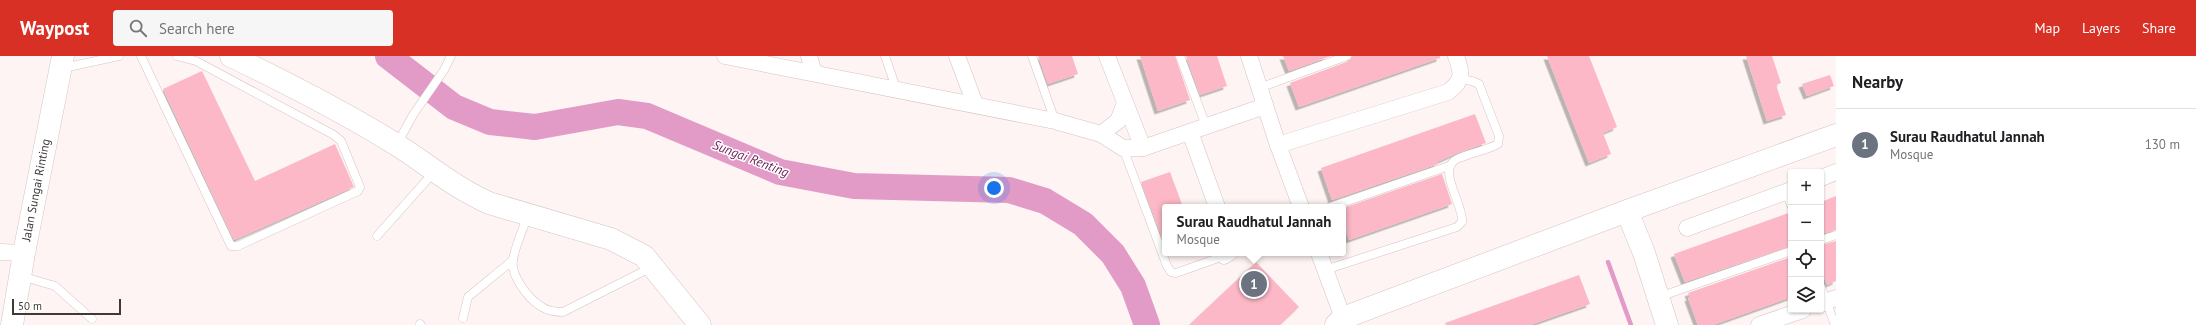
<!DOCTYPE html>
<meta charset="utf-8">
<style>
:root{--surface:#fff;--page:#f6f6f6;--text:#202124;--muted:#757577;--line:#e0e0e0;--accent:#d93025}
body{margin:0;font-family:"PT Sans",sans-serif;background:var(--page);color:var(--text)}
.controls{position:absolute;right:12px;bottom:12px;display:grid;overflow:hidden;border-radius:4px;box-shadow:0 1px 3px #0004}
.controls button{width:36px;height:36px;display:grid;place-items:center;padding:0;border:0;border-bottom:1px solid var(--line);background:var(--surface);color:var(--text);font:20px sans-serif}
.scale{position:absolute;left:12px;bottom:10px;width:109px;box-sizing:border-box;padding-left:4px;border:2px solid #3f3938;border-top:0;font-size:11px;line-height:14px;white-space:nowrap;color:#3f3938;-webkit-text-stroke:3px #fff;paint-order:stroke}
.you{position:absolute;left:994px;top:132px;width:14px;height:14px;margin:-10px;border:3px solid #fff;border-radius:50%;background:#1a73e8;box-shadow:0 0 0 6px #1a73e833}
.badge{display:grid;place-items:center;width:26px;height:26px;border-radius:50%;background:var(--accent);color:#fff;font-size:13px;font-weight:700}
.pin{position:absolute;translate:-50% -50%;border:2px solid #fff;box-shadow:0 1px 4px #0006}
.popup{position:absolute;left:1162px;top:148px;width:184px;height:52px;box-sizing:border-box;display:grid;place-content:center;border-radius:4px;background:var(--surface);filter:drop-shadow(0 1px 3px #0005);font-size:13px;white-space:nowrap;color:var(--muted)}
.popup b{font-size:15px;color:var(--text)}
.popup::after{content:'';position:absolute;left:50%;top:100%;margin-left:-8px;border:8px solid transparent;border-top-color:var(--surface)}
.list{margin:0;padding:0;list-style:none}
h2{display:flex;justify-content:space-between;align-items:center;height:52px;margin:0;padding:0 16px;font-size:17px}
h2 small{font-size:13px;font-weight:400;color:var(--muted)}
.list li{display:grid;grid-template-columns:26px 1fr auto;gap:12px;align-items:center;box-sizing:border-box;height:72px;padding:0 16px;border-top:1px solid var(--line)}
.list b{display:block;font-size:15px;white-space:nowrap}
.list p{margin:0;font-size:13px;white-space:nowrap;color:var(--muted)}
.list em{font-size:13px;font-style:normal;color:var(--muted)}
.icon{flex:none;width:22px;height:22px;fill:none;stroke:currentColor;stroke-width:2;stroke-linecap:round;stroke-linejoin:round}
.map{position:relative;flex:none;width:1836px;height:269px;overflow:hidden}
header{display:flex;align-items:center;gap:24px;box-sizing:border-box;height:56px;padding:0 20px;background:var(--accent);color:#fff}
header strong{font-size:19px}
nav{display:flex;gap:22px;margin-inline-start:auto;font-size:14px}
.search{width:280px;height:36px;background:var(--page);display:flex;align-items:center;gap:10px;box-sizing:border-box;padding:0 14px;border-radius:4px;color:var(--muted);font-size:15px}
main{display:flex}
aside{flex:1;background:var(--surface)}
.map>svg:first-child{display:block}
</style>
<header>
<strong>Waypost</strong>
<div class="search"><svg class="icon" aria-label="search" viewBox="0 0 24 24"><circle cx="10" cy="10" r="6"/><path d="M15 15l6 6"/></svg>Search here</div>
<nav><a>Map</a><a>Layers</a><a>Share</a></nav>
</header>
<main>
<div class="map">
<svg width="1836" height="269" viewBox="0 0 1836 269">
<defs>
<filter id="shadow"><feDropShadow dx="-3.5" dy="3.5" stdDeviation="0" flood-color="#0004"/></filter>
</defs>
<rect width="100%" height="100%" fill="#fef4f3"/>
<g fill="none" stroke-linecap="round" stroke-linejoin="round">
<path stroke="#e29bc7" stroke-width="4.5" d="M1608,206L1631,269"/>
<path stroke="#e29bc7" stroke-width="26" d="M388,0L454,51L490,66L535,71L618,56L647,60L780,116L854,130L1009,134L1045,145L1083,168L1113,198L1133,230L1147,269"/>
</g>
<g fill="#fcb8c7" filter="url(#shadow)">
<path d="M1038,0H1072L1078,18L1048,28Z"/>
<path d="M1140,0H1175L1190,44L1158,55Z"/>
<path d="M1186,0H1217L1227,30L1200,39Z"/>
<path d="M1283,0H1331L1289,15Z"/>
<path d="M1352,0H1440V2L1299,51L1290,27L1349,5Z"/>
<path d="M1547,0H1589L1617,71L1603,77L1611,98L1589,107Z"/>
<path d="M1746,0H1772L1781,27L1776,29L1786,59L1767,65Z"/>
<path d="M202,15L255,125L335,88L354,131L234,184L163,33Z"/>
<path d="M1830,19L1834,30L1807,40L1802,28Z"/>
<path d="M1475,58L1486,87L1455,98L1437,106L1438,108L1332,144L1321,112Z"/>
<path d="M1170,116L1183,151H1165V189L1141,126Z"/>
<path d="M1442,118L1452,148L1349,184L1343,166V152Z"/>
<path d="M1836,140V174L1821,178V146Z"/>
<path d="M1791,156V190L1685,226L1674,198Z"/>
<path d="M1836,185V225L1827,229L1821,213V189Z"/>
<path d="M1791,201V241L1713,269H1698L1688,242L1690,241L1688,237Z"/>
<path d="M1256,206L1299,251L1280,269H1189Z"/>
<path d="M1579,219L1590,248L1530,269H1446L1445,267Z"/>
</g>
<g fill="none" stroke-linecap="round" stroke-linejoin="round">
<g stroke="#d5c4c2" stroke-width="9">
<g id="lane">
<path d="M141,0L231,190H238L358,135L360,131L341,85L334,79L196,5L177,0"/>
<path d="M885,0L896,32"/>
<path d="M1032,0L1055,65"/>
<path d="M1180,0L1206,70"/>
<path d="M63,12L119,0"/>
<path d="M1259,32L1347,0"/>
<path d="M397,88L413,59L444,14L451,0"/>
<path d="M1123,92L1167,210L1171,216L1176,217L1224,200"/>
<path d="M1786,135L1791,149"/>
<path d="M1330,151L1449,110"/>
<path d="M528,159C523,173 516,188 513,203C510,219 528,243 542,251C548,255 556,256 563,256L652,211"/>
<path d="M377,180L434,116"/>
<path d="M1821,184L1836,179"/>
<path d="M1325,214L1457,171L1462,166C1464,149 1436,113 1457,103C1470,97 1485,95 1498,88L1499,80L1479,28L1472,25L1460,23"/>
<path d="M21,220L55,230L92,263"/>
<path d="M1821,231L1835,269"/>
<path d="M1659,241L1791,195"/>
<path d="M463,262L468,241L513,204"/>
<path d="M420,268L421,269"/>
</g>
</g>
<g stroke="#d5c4c2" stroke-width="17">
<g id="street">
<path d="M725,0L1055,65L1101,78L1123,92H1143L1265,50"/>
<path d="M809,0L814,17"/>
<path d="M957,0L975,48"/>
<path d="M1107,0L1143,92"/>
<path d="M1249,0L1278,89L1301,151"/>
<path d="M1190,76L1217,151"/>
<path d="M1101,78L1118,65L1125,47"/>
<path d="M1278,89L1448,36C1464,24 1462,17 1456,0"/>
<path d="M1821,122L1836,116"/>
<path d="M1687,172L1791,134"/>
<path d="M0,196L24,197"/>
<path d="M1319,197L1343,262"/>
<path d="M1224,200L1229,197"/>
<path d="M1821,248L1836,242"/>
<path d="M1759,269L1803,254"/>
</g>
</g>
<g stroke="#d5c4c2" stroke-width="23">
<g id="secondary">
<path d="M231,0C287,27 344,56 397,89C427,108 455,132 489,147L611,183L644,200L700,269"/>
<path d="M1627,155L1644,197L1667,269"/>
<path d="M12,269L24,197L63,0"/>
<path d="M1336,269L1343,262L1627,155L1836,79"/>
</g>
</g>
<use href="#lane" stroke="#fff" stroke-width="8"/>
<use href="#street" stroke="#fff" stroke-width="16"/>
<use href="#secondary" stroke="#fff" stroke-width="22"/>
</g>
<g text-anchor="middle" stroke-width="3" stroke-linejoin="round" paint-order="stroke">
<g font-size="12" fill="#3f3938" stroke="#fff">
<text transform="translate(36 134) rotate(-79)" y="4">Jalan Sungai Rinting</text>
</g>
<g font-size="13" font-style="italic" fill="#6b1a54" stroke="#fff">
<text transform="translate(751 102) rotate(21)" y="5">Sungai Renting</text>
</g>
</g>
</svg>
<div class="controls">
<button>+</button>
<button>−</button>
<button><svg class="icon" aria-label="locate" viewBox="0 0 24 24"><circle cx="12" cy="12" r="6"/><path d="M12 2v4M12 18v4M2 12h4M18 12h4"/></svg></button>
<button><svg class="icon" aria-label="layers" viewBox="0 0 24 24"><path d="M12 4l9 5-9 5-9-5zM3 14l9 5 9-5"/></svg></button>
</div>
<div class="scale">50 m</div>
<div class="you"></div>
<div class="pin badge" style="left:1254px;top:228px;background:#6b7280">1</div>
<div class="popup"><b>Surau Raudhatul Jannah</b>Mosque</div>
</div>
<aside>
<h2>Nearby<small></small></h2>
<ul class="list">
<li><span class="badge" style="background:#6b7280">1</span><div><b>Surau Raudhatul Jannah</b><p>Mosque</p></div><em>130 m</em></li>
</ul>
</aside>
</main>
